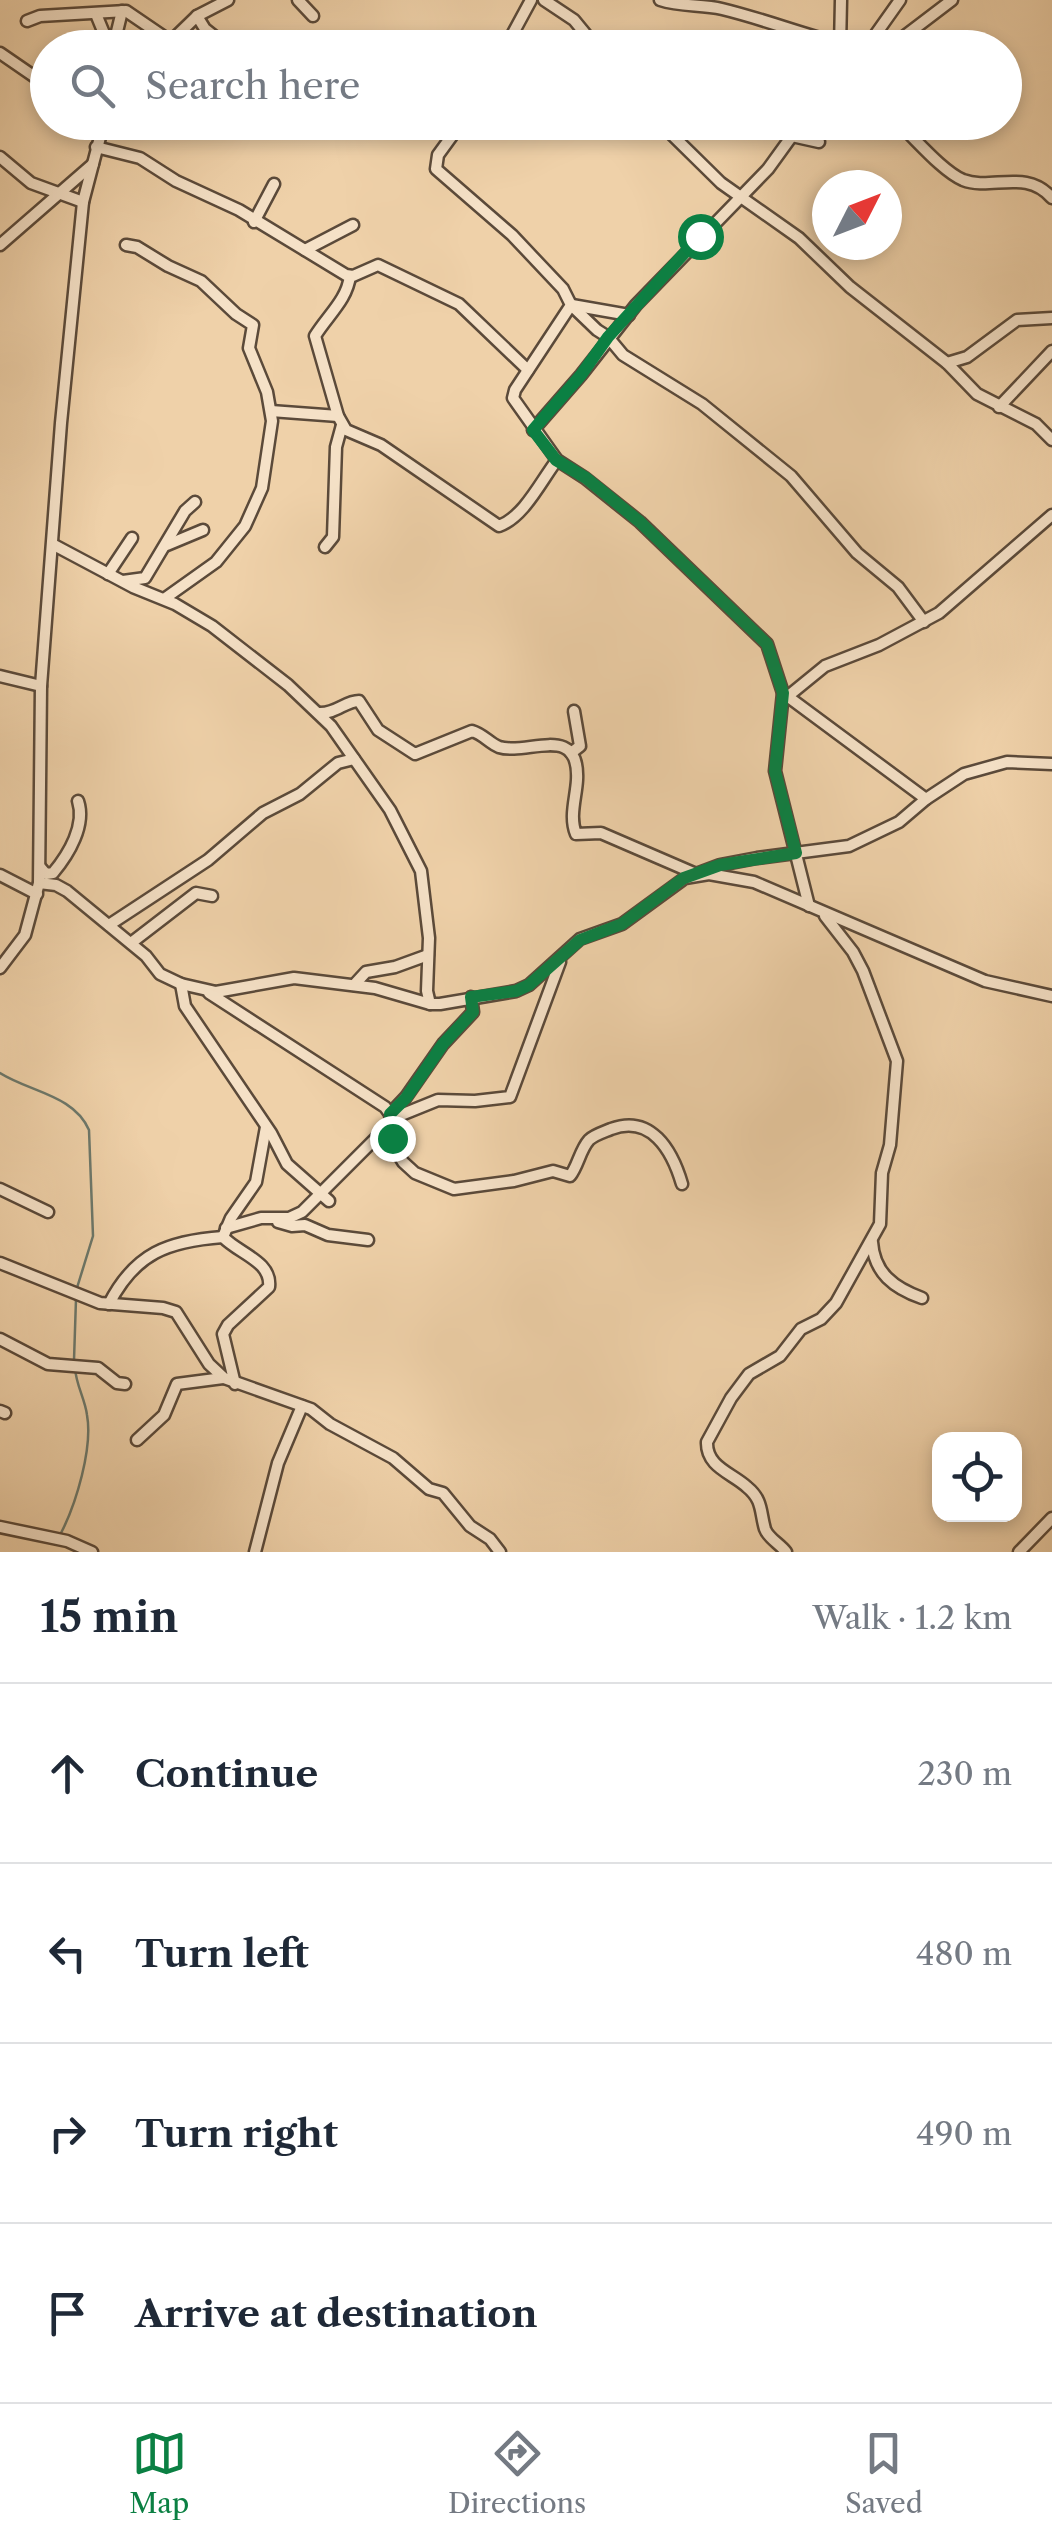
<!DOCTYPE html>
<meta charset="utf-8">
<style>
:root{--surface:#fff;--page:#f2f2f3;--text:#1f2937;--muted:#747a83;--line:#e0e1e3;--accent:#0b8043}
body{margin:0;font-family:"Libre Caslon Text",serif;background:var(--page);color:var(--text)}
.controls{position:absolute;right:30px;bottom:30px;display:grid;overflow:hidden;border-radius:20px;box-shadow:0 5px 15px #0003}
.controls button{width:90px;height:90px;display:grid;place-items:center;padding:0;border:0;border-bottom:2px solid var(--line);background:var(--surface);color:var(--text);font:50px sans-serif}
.compass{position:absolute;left:812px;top:170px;width:90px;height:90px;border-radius:50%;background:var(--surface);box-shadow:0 5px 15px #0003;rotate:48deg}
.stop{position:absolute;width:30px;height:30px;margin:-22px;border:8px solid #0b8043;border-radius:50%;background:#fff}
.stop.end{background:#0b8043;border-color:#fff;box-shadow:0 2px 10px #0008}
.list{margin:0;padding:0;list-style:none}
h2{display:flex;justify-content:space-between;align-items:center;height:130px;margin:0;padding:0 40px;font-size:42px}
h2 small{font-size:32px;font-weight:400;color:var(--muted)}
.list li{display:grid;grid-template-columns:65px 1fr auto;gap:30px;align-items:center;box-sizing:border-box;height:180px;padding:0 40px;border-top:2px solid var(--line)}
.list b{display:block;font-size:38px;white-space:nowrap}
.list em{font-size:32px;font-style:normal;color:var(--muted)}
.icon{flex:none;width:55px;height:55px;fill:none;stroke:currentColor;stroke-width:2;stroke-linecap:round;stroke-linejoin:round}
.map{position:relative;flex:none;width:1052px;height:1552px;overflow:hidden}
.search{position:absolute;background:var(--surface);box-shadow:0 5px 15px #0003;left:30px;right:30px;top:30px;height:110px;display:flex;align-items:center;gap:25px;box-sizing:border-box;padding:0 35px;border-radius:55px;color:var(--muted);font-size:38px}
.sheet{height:850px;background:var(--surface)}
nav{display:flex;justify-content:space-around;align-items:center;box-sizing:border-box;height:140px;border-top:2px solid var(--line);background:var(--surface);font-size:28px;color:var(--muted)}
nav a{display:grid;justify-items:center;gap:5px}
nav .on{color:var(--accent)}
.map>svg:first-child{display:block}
</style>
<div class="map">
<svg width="1052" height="1552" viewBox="0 0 1052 1552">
<rect width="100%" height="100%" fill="#efd1a9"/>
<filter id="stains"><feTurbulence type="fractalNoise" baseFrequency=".002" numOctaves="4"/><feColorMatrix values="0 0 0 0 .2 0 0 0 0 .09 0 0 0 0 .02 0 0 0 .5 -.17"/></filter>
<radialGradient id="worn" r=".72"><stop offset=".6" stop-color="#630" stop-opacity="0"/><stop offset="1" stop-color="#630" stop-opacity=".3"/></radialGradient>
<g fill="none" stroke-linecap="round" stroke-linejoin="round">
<g stroke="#6d796c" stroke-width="2.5">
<path d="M0,1073C30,1092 74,1095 89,1130L93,1236L76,1291"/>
<path d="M74,1360L76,1299"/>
<path d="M61,1533C76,1504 93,1448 87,1415C85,1399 76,1385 75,1368"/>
</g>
<g stroke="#5b4a3a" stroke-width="15">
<g id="minor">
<path d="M298,0L313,16"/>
<path d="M544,0L574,20L597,48"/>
<path d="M660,0C681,7 701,4 722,9C768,20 811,38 858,48"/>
<path d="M96,14L110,48"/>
<path d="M197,16L205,29L229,48"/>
<path d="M27,21L40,16L126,11L170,41"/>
<path d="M840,47L841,0"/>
<path d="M113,48L122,11"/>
<path d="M164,48L197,16L228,0"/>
<path d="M505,48L531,0"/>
<path d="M866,48L900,0"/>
<path d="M889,48L952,0"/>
<path d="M0,53L48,86"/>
<path d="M462,122L438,155L436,169L512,235L563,289L571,305L515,390L513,398L557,460L585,478L640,522L767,644L783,693L775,771L809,906"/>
<path d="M659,122L721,183L799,238L850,287L947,363L977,394L1036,424L1052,440"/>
<path d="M897,122C915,138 942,171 963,180C991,191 1026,168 1052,198"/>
<path d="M792,136L819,142"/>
<path d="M96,147L140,158L176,181L239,210L346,275L353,276L378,265L459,304L528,370"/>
<path d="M0,157L31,183L83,202"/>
<path d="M254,222L274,184"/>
<path d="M0,245L93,164"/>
<path d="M126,245L137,247L168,266L201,281L236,314L253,325L249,348L267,392L272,421L262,488L245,526L216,562L164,599"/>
<path d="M305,250L353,225"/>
<path d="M350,276C347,300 328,315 315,336L338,416L346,430L381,445L499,526C524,517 541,481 557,460"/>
<path d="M571,305L597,330L608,337L623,355L702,404L791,476L857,553L898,587L924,622"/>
<path d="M572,305L629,315"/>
<path d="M947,363L967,357L1017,320L1052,318"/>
<path d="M999,407L1052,351"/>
<path d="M271,411L338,416"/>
<path d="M533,430L581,375L636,305L768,169L802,122"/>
<path d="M54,545L133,587L175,604L212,626L288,685L331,726L390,810L421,871L429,938L427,991L430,1004"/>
<path d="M167,545L203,530"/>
<path d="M325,547L333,537L336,447L342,425"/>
<path d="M108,574L132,538"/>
<path d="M123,581L145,578L185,511L195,502"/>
<path d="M0,676L41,686"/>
<path d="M783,693L926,799"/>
<path d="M787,697L825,666L879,645L939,613L1052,515"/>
<path d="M319,713C336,714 345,701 359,701L378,730L415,754L472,731C483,734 489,743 499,747C527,756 580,722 577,780C576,798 569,817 576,834L601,833L696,874L720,865L757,858L849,846L899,822L926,799L964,774L1007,762L1052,764"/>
<path d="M571,753L580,746L574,711"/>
<path d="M40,867L46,874L53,873C69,854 86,825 78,801"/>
<path d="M0,875L37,894"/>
<path d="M39,883L56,885L67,891L146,956L160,974L181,984L216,992L294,978L375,988L430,1004H440L516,991L529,985L580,939L622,924L685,878L709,874L754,882L985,981L1052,996"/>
<path d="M109,925L208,860L263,813L300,794L338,763L354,759"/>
<path d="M131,943L196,893L212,896"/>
<path d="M0,968L25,935L39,883L41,686L61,423L83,202L104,122"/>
<path d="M181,984L185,1006L271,1133L287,1164L329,1201"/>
<path d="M354,985L366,972L395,967L428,955"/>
<path d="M209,993L385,1107L390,1114L394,1147L403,1162L415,1173L454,1189L514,1181L553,1171L570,1176C578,1166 580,1150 589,1140C594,1135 604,1132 611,1129C651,1114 672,1150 682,1184"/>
<path d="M390,1114L406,1097L443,1044L473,1012L471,997"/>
<path d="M391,1119L438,1100L475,1101L510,1097L560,962"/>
<path d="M0,1189L48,1212"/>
<path d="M278,1222L292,1226L305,1225L328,1235L368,1240"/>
<path d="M226,1228L261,1218H289L302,1212L390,1124"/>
<path d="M872,1242C874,1273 894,1288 922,1298"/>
<path d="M0,1263L100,1303L163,1308L176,1312L209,1364L224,1378L311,1409L330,1424L393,1458L429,1489L443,1493L470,1526L490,1539L500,1552"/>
<path d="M109,1304C135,1253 168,1241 223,1237"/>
<path d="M0,1339L48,1364L98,1368L117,1383L125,1384"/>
<path d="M235,1384L223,1334L228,1325L269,1287C272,1261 239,1254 223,1237L231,1218L256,1182L266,1127"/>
<path d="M0,1411L5,1413"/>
<path d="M137,1440L164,1415L177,1384L223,1378"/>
<path d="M0,1527L67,1541L92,1552"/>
<path d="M255,1552L278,1463L302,1406"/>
<path d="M786,1552C780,1544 768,1538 765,1529C760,1512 763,1500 747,1487C732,1473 706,1467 707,1442L731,1398L749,1374L780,1356L801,1329L821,1319L836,1303L880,1224L882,1173L890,1145L897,1061L863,971L853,952L825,916"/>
<path d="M1019,1552L1052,1518"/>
</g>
</g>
<use href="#minor" stroke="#f5e1c7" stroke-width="10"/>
</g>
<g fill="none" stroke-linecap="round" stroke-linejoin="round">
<path stroke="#0b8043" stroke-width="12" d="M392,1138L390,1114L406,1098L443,1044L473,1012L471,997L516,991L529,985L580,940L622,924L684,878L720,865L796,853L775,771L783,693L767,644L640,522L586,478L556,460L533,430L581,375L608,337L700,236"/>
</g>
<rect width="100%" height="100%" filter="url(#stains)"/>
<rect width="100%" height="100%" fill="url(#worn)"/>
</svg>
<div class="controls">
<button><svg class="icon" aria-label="locate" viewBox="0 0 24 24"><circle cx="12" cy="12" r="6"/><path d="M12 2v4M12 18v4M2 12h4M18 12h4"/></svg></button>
</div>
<svg class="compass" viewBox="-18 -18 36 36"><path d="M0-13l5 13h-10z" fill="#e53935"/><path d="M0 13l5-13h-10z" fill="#747a83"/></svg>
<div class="stop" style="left:700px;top:236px"></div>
<div class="stop end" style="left:392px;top:1138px"></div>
<div class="search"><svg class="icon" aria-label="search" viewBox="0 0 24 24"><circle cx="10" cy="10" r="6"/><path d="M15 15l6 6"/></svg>Search here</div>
</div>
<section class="sheet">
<h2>15 min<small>Walk · 1.2 km</small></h2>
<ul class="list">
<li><svg class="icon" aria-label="ahead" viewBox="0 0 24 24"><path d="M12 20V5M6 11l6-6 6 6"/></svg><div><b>Continue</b></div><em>230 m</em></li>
<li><svg class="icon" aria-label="left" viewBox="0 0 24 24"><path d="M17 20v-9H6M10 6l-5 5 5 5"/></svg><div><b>Turn left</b></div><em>480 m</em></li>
<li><svg class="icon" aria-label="right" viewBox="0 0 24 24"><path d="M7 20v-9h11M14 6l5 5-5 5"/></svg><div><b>Turn right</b></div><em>490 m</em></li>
<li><svg class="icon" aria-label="arrive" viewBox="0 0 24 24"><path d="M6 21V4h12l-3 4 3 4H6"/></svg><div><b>Arrive at destination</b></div></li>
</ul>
</section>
<nav>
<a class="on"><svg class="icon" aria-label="map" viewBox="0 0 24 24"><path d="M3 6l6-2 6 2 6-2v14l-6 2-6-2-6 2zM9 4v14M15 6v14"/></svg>Map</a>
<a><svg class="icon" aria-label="directions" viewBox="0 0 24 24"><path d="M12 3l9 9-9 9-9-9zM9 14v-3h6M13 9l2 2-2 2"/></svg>Directions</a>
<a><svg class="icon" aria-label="saved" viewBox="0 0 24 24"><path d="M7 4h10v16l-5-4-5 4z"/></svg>Saved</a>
</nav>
